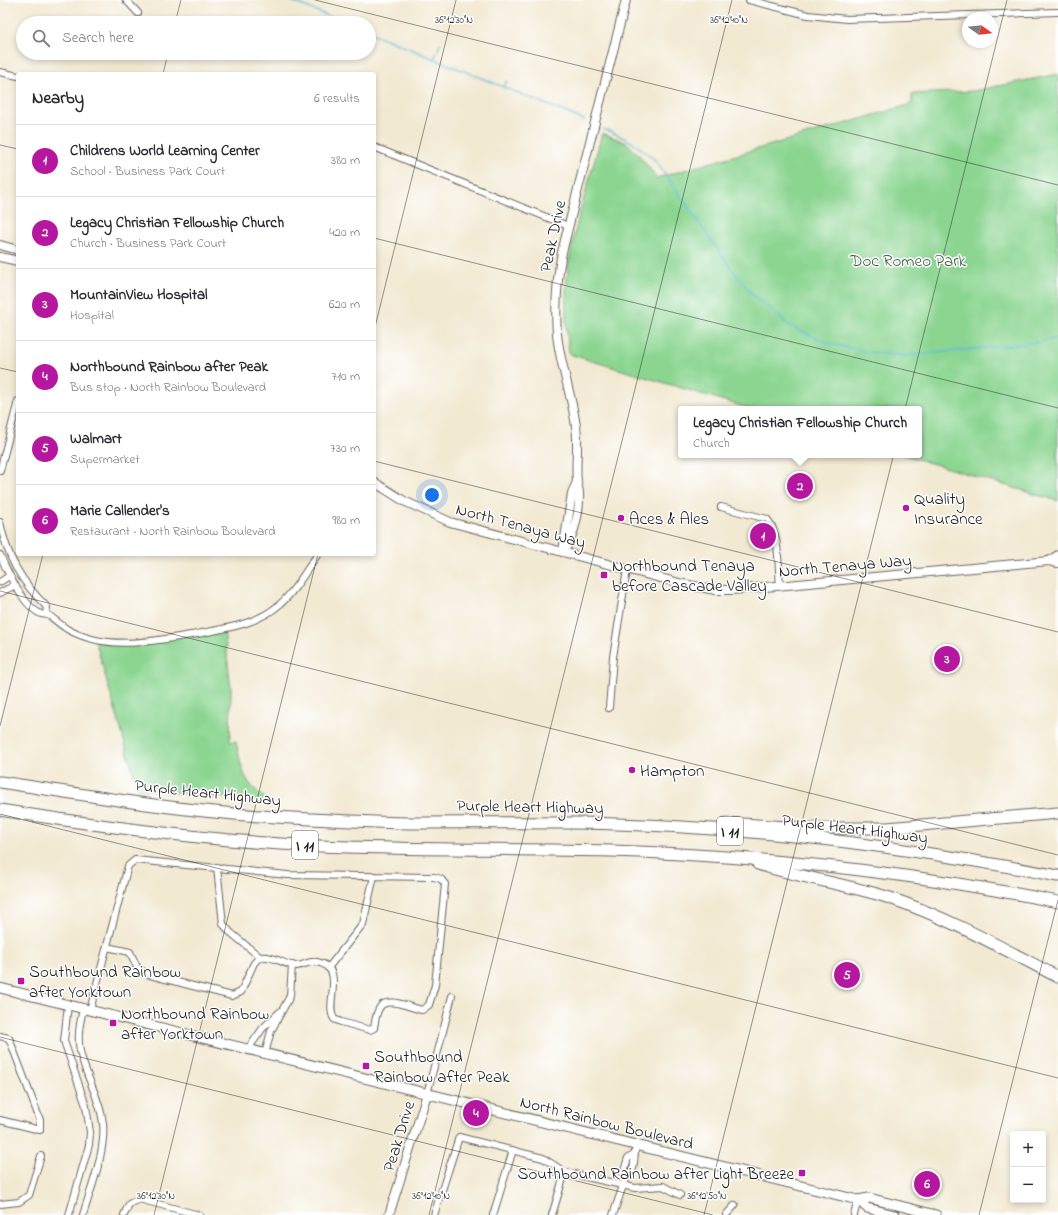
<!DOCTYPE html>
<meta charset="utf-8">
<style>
:root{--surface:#fff;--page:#f2f2f3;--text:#2b2b33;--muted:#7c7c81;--line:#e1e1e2;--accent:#b5179e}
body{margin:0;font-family:"Indie Flower",sans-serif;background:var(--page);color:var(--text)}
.controls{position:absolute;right:12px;bottom:12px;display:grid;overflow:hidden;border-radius:4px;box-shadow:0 2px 6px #0003}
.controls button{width:36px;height:36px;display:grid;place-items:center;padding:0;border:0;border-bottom:1px solid var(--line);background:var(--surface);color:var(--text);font:20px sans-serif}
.compass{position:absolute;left:962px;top:12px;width:36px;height:36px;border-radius:50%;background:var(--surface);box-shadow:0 2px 6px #0003;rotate:104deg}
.you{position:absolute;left:432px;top:495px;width:14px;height:14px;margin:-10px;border:3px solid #fff;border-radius:50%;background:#1a73e8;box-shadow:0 0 0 6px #1a73e833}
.badge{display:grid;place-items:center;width:26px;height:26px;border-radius:50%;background:var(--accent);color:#fff;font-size:13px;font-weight:700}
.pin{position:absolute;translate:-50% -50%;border:2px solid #fff;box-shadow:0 1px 4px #0006}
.popup{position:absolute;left:678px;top:406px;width:244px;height:52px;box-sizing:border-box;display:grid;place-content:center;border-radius:4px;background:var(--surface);filter:drop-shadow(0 1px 3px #0005);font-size:13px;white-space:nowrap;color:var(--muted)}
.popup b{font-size:15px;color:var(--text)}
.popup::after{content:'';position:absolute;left:50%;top:100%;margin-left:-8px;border:8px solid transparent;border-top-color:var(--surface)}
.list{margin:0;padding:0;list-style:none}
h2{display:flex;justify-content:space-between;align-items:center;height:52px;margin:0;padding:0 16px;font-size:17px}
h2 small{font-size:13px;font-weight:400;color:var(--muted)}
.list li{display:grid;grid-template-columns:26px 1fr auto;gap:12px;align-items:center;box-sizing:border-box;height:72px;padding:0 16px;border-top:1px solid var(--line)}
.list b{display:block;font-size:15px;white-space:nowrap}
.list p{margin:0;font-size:13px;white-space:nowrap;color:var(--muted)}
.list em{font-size:13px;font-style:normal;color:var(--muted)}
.icon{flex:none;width:22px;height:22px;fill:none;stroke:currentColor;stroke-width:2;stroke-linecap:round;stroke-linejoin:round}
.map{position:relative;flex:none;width:1058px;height:1215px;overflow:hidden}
.search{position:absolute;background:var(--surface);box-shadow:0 2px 6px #0003;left:16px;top:16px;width:360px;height:44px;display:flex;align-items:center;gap:10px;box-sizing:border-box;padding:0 14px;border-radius:22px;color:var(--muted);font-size:15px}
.panel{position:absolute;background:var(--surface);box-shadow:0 2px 6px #0003;left:16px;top:72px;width:360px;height:484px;border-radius:4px}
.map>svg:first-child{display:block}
</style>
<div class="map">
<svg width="1058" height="1215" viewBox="0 0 1058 1215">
<rect width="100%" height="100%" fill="#fff"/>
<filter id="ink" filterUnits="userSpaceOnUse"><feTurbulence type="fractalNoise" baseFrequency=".025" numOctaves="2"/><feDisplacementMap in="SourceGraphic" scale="8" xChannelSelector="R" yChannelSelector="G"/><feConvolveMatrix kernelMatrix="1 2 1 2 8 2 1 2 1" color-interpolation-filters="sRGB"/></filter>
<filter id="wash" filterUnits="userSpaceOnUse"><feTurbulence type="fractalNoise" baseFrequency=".012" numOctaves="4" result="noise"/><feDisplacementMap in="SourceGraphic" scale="16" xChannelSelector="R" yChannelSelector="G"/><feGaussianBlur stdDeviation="0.9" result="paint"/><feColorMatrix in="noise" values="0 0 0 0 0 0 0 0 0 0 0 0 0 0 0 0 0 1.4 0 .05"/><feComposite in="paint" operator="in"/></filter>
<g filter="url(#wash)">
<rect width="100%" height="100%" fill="#f2e9d2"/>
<g fill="#8bd591" stroke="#547856">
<path d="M1058,74V501L904,455H919V409H751L569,354C567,334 565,314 566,293C568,240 589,184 602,133L627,143L638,154L657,178L912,104V94L973,91Z"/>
<path d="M224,629L231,689L230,742L236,741C243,774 242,781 270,802L138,789L95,640L123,644Z"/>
</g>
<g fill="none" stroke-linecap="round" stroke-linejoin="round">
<g stroke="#59bad8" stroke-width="1.5">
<path d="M289,0L346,23"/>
<path d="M369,32L584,120"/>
<path d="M438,50L440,43"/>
<path d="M434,58L437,53"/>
<path d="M504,86L507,81"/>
<path d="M604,129C624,137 639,145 655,160L731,268L753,295L790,326L828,343L867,352L905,356L1042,342L1058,338"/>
</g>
</g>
</g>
<g filter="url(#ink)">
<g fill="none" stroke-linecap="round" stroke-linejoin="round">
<g stroke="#67645c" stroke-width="8">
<g id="street">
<path d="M126,0L138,13"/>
<path d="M749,0L808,15L847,19L1058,12"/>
<path d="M0,72L18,76"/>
<path d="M374,147L568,226"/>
<path d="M0,471L18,401"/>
<path d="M721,507L767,519C780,532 778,567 780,586"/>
<path d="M0,522C7,557 21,582 47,607L46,614"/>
<path d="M0,555C7,571 24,607 41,614C44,615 46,614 50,616C55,620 61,625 67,629C108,652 153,641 197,634C226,628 256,625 279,605C295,592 306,570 318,554"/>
<path d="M0,582L9,576"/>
<path d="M0,593L15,585"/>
<path d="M609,708L613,657L627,570"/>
<path d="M217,867L223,924L230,932L260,957"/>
<path d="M328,968L363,924L374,876"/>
<path d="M68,1005L64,1041L86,1106L90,1132L89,1145L69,1215"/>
<path d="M83,1009C80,1023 77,1036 80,1051C85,1076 100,1097 103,1123C106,1151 91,1188 83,1215"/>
<path d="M90,1010L128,866L135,860L288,875L434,877L441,879L445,884L435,985L429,1005L422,1010C411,1008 387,996 380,1007C376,1012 375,1022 374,1028L370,1030L341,1022L334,1019C324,1003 347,968 317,962C309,960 304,966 296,966C284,965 274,955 260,957L254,963L241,992L232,996L146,974L137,967L130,952L107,947"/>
<path d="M0,1036L9,1038L40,1120V1130L0,1120"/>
<path d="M248,1049L263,1028L281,1011"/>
<path d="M265,1054L271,1031L290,996L292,965"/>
<path d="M427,1094L452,996"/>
<path d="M625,1180C637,1171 633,1158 636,1146"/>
<path d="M0,1204L19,1202L29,1195L41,1156"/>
<path d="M124,1215L129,1204L139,1199L199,1215"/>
<path d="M434,1215L459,1137L543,1158L565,1172L635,1188L663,1186L680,1195"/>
<path d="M493,1215L513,1150"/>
<path d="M552,1215L565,1172"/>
<path d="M613,1215L625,1180L623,1174L628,1158L634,1155"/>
<path d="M726,1215L735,1205"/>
<path d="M854,1215L858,1200"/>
</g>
</g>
<g stroke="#67645c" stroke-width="10">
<g id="secondary">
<path d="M0,245L18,250"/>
<path d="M0,257L18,261"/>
<path d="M374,482L404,501L450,522L683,584L716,590H732L1049,561L1058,563"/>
<path d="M563,551L572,493L577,482"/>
<path d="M563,552C574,537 580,512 579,493C579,489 577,486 577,482C575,463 579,445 576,427C572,395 560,365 557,334C555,306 557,279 562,252L626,0"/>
<path d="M1049,561L1058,555"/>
<path d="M389,1215L427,1094"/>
</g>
</g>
<g stroke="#67645c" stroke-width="11">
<g id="primary">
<path d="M0,988L858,1200L869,1198L936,1215"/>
<path d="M858,1200L867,1208L895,1215"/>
</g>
</g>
<g stroke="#67645c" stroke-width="13">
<g id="highway">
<path d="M0,782C86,795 172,810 260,816C309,819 360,822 409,823C500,823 591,821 682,827C808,834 934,852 1058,876"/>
<path d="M0,810C93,825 187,838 281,844C392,851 502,848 612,851C762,856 911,872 1058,902"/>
<path d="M726,823L802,828H887L1058,813"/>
<path d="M758,864C802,878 847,884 890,898C949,918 1004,949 1058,977"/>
</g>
</g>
<use href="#street" stroke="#fff" stroke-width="6"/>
<use href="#secondary" stroke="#fff" stroke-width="8"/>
<use href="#primary" stroke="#fff" stroke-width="9"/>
<use href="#highway" stroke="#fff" stroke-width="11"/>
</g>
</g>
<path fill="none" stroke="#1c1c1c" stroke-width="1" stroke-opacity="0.45" d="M315,0L1058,185M175,23L181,0M163,74L168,53M0,145L18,149M374,238L1058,408M374,331L456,0M0,368L18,372M374,461L1058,632M0,591L1058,855M0,726L43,554M0,814L1058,1078M0,1037L713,1215M154,1215L318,554M429,1215L732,0M704,1215L1007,0M979,1215L1058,900"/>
<g fill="#b5179e" stroke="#fff" stroke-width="1.5">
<circle cx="906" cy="508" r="4"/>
<circle cx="621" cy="518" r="4"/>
<rect x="600" y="571" width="8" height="8" rx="2"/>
<circle cx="632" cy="770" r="4"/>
<rect x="17" y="977" width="8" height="8" rx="2"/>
<rect x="109" y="1019" width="8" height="8" rx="2"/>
<rect x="362" y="1062" width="8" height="8" rx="2"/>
<rect x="798" y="1169" width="8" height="8" rx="2"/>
</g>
<g text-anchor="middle" stroke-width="3" stroke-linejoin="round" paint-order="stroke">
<g fill="#fff" stroke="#606060" stroke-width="1">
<rect x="717" y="817" width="26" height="28" rx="3"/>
<rect x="292" y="831" width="26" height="28" rx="3"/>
</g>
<g font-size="16" font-weight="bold" fill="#1c1c1c">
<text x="730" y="837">I 11</text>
<text x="305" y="851">I 11</text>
</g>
<g font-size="17" fill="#1c1c1c" stroke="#fff">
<text transform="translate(552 236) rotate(-78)" y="6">Peak Drive</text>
<text transform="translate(521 525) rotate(15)" y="6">North Tenaya Way</text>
<text transform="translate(845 565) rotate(-5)" y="6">North Tenaya Way</text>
<text transform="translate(208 792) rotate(6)" y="6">Purple Heart Highway</text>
<text transform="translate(530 806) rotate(1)" y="6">Purple Heart Highway</text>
<text transform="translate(855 828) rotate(7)" y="6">Purple Heart Highway</text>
<text transform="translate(607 1122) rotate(14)" y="6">North Rainbow Boulevard</text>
<text transform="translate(398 1136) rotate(-73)" y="6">Peak Drive</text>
</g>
<g font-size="17" fill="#435d45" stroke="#fff">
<text x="908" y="266">Doc Romeo Park</text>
</g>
<g font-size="17" fill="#1c1c1c" stroke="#fff" text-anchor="start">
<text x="914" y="504">Quality<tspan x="914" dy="20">Insurance</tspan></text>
<text x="629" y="524">Aces &amp; Ales</text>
<text x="612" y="571">Northbound Tenaya<tspan x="612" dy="20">before Cascade Valley</tspan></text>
<text x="640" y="776">Hampton</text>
<text x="29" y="977">Southbound Rainbow<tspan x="29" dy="20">after Yorktown</tspan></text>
<text x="121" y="1019">Northbound Rainbow<tspan x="121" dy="20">after Yorktown</tspan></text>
<text x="374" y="1062">Southbound<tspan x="374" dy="20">Rainbow after Peak</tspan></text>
<text x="794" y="1179" text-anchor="end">Southbound Rainbow after Light Breeze</text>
</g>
</g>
<g font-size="10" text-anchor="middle" fill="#1c1c1c" stroke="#fff" stroke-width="3" stroke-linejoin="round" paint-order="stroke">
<text x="454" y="23">36°12'30"N</text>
<text x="729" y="23">36°12'40"N</text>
<text x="156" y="1199">36°12'30"N</text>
<text x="431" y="1199">36°12'40"N</text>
<text x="707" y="1199">36°12'50"N</text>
</g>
</svg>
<div class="controls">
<button>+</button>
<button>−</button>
</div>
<svg class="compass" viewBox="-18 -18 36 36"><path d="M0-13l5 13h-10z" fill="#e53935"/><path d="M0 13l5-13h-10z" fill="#7c7c81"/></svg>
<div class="you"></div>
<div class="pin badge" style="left:763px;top:536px">1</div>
<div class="pin badge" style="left:800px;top:486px">2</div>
<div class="popup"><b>Legacy Christian Fellowship Church</b>Church</div>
<div class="pin badge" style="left:947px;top:659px">3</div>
<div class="pin badge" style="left:476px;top:1113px">4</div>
<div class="pin badge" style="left:847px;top:975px">5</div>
<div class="pin badge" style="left:927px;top:1184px">6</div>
<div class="search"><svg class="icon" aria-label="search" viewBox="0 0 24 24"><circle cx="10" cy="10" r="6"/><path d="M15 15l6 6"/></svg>Search here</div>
<section class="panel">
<h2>Nearby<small>6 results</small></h2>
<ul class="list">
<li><span class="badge">1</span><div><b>Childrens World Learning Center</b><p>School · Business Park Court</p></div><em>380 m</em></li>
<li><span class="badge">2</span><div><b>Legacy Christian Fellowship Church</b><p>Church · Business Park Court</p></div><em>420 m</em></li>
<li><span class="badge">3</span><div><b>MountainView Hospital</b><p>Hospital</p></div><em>620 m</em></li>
<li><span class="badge">4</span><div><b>Northbound Rainbow after Peak</b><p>Bus stop · North Rainbow Boulevard</p></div><em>710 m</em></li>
<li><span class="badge">5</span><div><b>Walmart</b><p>Supermarket</p></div><em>730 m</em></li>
<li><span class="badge">6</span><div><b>Marie Callender's</b><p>Restaurant · North Rainbow Boulevard</p></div><em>980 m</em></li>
</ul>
</section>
</div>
